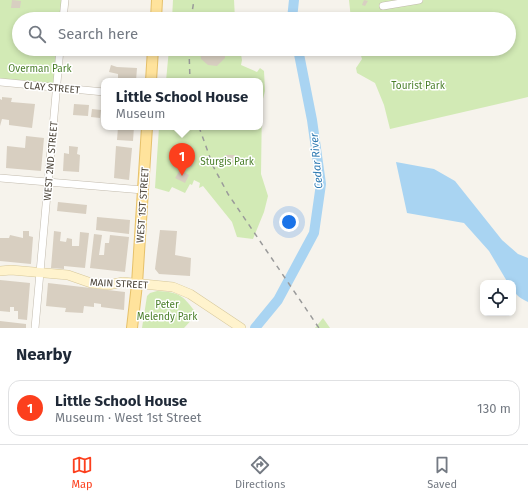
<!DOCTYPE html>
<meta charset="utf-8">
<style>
:root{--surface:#fff;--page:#f6f6f7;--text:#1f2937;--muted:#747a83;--line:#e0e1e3;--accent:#fc3f1d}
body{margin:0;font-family:"Fira Sans",sans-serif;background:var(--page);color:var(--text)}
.controls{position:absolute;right:12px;bottom:12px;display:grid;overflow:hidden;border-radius:8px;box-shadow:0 2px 6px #0003}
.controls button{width:36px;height:36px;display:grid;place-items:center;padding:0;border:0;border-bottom:1px solid var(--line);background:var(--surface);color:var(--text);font:20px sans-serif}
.you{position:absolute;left:289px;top:222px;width:14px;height:14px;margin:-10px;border:3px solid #fff;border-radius:50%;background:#1a73e8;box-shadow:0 0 0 6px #1a73e833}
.badge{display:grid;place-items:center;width:26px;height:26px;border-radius:50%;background:var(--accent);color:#fff;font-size:13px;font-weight:700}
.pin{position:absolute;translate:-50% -33px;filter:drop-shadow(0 1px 2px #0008)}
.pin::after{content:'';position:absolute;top:21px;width:14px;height:12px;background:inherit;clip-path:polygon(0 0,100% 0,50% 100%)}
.popup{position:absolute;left:101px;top:78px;width:162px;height:52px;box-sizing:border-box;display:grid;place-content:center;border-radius:8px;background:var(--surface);filter:drop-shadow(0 1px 3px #0005);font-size:13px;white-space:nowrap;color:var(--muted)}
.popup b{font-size:15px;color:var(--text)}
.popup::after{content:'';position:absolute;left:50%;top:100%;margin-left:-8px;border:8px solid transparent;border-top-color:var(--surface)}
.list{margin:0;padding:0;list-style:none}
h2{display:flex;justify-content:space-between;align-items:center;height:52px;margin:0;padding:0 16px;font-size:17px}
h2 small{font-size:13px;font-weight:400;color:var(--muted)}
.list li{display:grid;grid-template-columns:26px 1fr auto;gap:12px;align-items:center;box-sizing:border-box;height:56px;margin:0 8px 8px;padding:0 8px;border:1px solid var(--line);border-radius:12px}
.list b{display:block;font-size:15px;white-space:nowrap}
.list p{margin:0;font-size:13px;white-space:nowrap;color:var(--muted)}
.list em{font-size:13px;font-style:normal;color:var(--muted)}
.icon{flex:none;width:22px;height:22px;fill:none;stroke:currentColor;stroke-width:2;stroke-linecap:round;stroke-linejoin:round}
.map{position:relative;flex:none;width:528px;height:328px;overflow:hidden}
.search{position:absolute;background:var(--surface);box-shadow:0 2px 6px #0003;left:12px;right:12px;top:12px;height:44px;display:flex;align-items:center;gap:10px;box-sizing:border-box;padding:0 14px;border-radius:22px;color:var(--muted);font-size:15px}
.sheet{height:116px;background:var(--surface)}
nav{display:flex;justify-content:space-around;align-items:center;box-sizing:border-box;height:56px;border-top:1px solid var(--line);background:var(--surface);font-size:11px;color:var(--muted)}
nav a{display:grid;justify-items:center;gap:2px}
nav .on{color:var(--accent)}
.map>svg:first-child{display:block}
</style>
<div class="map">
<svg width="528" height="328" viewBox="0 0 528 328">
<rect width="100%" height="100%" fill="#f6f3ec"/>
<g fill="#d2eab5">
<path d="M0,0H65L63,19H19V49H60L57,88L0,83Z"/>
<path d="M173,0H234L235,19H172Z"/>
<path d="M349,0H528V97L390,129L384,105L375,83L357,73L356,68L362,59L359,49H509V19H351Z"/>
<path d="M169,49H240L242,60L241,65L257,72L260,68L264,71L265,91L262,103L261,174L268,196L264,212L253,239L237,237L232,222L203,186L199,188L200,183L194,180L192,185L190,184L185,193L172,187L169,192L155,188L159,127H260V81H166Z"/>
<path d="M157,291C181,292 183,296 197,314L184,328H142L147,296L150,293Z"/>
<path d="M323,318L330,328H315Z"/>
</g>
<path fill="#a9d4f2" d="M396,162L434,169L455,181L502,240L518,254L528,258V302C518,297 513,294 513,283H508L489,251L464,223L407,213Z"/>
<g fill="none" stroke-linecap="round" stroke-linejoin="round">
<g stroke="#a9d4f2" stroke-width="10">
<path d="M292,19L294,0"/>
<path d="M255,328L278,300L314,233L321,184L312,120L298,49"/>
</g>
</g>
<g fill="#d8cfc1">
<path d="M12,0L21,1L20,8H11Z"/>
<path d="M364,0L368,1L365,6L362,5Z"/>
<path d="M122,16L136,18V19H121Z"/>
<path d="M200,49H225V58L217,66L208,65L201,59Z"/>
<path d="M111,65L117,67L137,68L136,81L118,78V74L109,72Z"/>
<path d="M2,97L12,98L11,102L35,104L32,128L9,125V120L2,119L0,126V99L2,100Z"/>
<path d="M74,104L89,105L88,116L73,115Z"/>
<path d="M92,109L101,110L100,118L91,117Z"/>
<path d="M102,114H104V123H101Z"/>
<path d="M118,127H134L133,141L117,140Z"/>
<path d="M26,136L44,138L41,171L6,168L7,146L25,148Z"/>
<path d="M69,146L78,147L77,154L80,155L79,172L63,171L64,153L69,154Z"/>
<path d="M116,146L132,148L129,180L114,178Z"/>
<path d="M225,155H235V163L225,162Z"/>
<path d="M189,162H193L192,167L189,166Z"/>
<path d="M180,170L189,175L185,183L175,178Z"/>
<path d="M58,202L87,205L86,214L57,211Z"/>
<path d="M97,217L130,220L129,234L96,230Z"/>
<path d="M160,230L177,231L175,255L191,258L190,276L159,274L155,269Z"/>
<path d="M23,231H29V236L33,237L31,264L0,261V238H9L10,235L23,238Z"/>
<path d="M54,231L61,232L60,241L66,242L67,238L72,239V246H79L80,232L89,233L85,268L64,266V269L51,268Z"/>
<path d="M94,234L102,235L99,255H104L105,243H109L110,235L129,237L125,272L90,268Z"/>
<path d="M0,280L30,283L27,320L18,319V311H14V307H10V312L0,311Z"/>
<path d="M48,283L125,292L124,310L101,307V304L94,303V307L84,306L83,313L65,312L66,308L46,306Z"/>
<path d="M0,321L26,324V328H0Z"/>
</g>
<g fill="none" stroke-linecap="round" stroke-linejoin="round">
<g stroke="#c2bbae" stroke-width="8">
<g id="minor">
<path d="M383,6L419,0"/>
<path d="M63,19L65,0"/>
<path d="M0,82L104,92"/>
<path d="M0,178L143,190"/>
<path d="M35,328L60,49"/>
</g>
</g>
<g stroke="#d6c79b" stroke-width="10">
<path id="secondary" d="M0,271L11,270L68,275L91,283L108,285L123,282L173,287L190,294L241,328"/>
</g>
<g stroke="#e6c16a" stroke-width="12">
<g id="primary">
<path d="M156,19L157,0"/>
<path d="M151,81L153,49"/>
<path d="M132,328L137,284L147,127"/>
</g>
</g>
<use href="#minor" stroke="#fff" stroke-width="7"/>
<use href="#secondary" stroke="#fff3cd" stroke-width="9"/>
<use href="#primary" stroke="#ffe39c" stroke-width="10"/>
<g stroke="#9a9a9a" stroke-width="1.5" stroke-dasharray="5 5" stroke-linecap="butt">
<path d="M191,19L194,0"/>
<path d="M189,49L190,81"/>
<path d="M199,127L213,166L228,194L319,328"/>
</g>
</g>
<g text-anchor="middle" stroke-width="3" stroke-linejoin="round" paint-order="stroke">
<g font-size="10" fill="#4a7f2a" stroke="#fff">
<text x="40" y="72">Overman Park</text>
<text x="418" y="89">Tourist Park</text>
<text x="227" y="165">Sturgis Park</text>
<text x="167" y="308">Peter<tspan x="167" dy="12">Melendy Park</tspan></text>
</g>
<g font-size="10" fill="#4b4439" stroke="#fff">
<text transform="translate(52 87) rotate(5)" y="4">CLAY STREET</text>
<text transform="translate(50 161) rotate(-85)" y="4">WEST 2ND STREET</text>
<text transform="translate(142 205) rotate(-86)" y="4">WEST 1ST STREET</text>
<text transform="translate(119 283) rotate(3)" y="4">MAIN STREET</text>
</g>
<g font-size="11" font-style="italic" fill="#2e7ab2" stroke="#fff">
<text transform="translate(316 161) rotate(-95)" y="4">Cedar River</text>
</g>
</g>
</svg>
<div class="controls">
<button><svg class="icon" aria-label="locate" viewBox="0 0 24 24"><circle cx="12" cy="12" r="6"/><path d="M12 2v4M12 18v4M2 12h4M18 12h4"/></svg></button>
</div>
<div class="you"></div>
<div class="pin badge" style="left:182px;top:176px">1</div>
<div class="popup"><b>Little School House</b>Museum</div>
<div class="search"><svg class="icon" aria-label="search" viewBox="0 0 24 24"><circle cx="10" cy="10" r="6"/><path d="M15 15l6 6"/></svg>Search here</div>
</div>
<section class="sheet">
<h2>Nearby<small></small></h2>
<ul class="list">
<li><span class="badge">1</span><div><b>Little School House</b><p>Museum · West 1st Street</p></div><em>130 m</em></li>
</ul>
</section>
<nav>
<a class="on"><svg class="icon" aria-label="map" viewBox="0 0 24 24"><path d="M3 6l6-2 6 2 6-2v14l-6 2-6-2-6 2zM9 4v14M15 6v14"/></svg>Map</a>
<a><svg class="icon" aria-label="directions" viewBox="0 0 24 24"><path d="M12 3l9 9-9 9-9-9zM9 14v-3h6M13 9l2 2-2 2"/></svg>Directions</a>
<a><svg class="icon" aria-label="saved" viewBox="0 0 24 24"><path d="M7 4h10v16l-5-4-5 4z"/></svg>Saved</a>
</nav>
